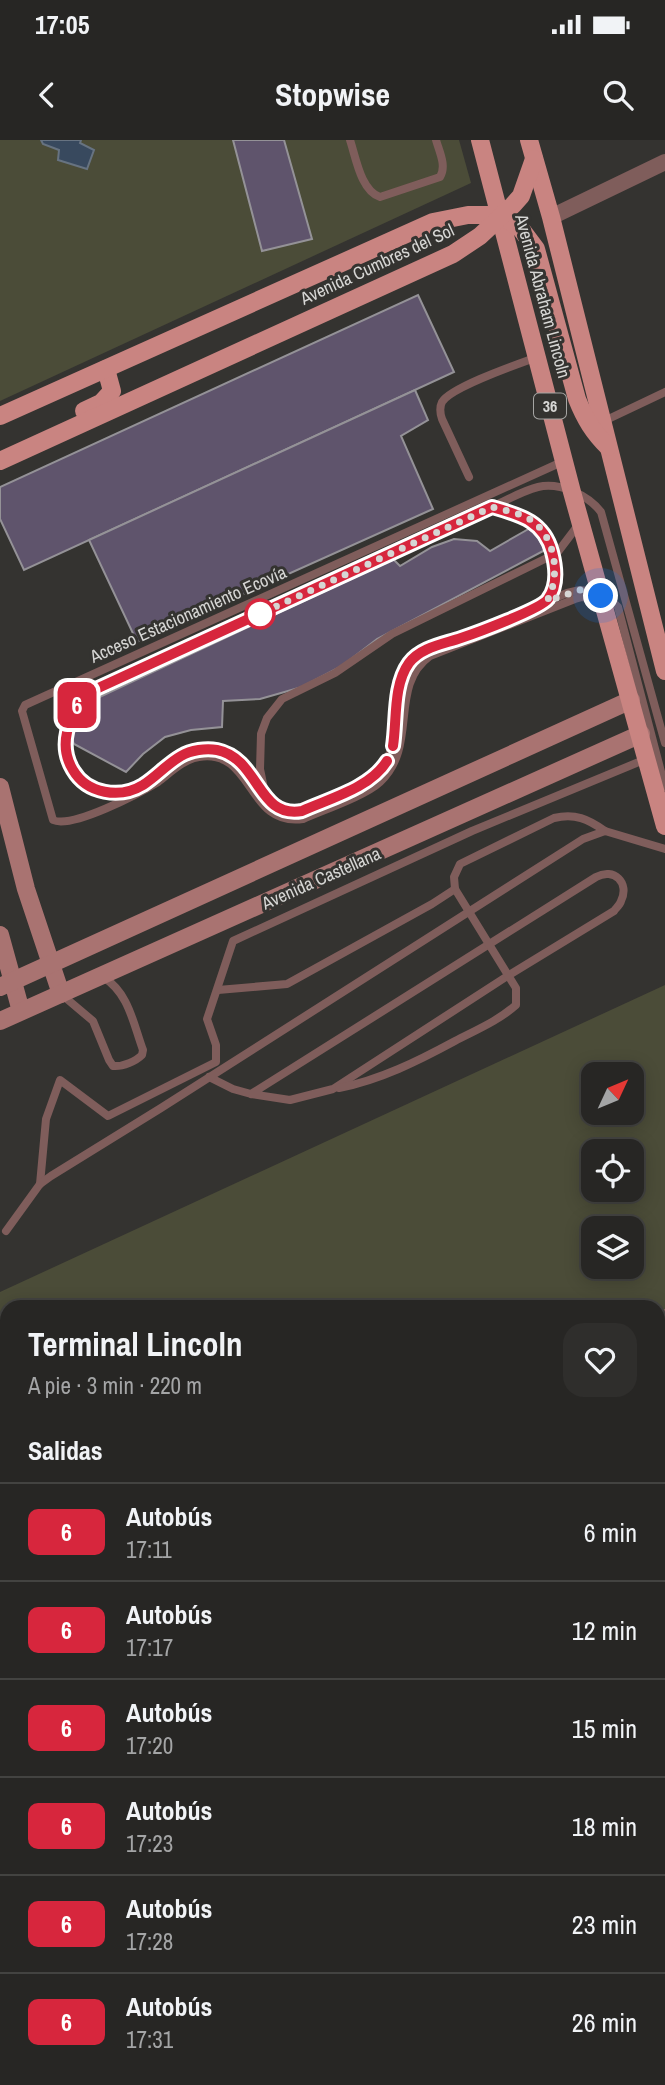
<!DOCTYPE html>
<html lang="es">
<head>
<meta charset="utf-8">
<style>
	:root { --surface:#272624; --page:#2f2e2c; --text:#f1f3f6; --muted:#a4a5a6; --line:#434341 }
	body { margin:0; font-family:"Archivo Narrow",sans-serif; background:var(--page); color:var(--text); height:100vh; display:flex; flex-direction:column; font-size:26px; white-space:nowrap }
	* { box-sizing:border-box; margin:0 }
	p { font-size:23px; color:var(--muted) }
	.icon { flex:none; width:38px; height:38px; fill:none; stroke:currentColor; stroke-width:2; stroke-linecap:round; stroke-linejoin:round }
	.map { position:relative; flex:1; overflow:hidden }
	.side { position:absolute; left:0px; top:1160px; width:665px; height:786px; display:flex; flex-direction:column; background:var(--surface); border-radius:21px 21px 0 0; box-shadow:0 4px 18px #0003,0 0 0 2px var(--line) }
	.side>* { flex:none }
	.badge { padding:0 14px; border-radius:10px; font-size:24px; line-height:46px }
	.needle { width:46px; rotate:46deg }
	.fabs { position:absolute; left:581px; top:922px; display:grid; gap:14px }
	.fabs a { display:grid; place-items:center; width:63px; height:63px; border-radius:14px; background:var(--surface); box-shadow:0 4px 18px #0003,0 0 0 2px var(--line); font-size:35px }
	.you { position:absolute; width:35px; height:35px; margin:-18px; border:5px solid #fff; border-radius:50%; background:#1a73e8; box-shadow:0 0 0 10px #1a73e833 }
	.map>.badge { position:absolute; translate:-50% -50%; box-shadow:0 0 0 4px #fff }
	h2 { padding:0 28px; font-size:26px; line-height:63px }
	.round { display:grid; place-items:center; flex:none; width:74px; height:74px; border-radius:21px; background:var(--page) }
	.summary { display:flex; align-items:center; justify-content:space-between; height:119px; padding:0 28px }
	h1 { font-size:33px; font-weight:700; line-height:52px }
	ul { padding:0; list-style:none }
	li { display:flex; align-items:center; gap:21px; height:98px; padding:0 28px; border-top:2px solid var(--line) }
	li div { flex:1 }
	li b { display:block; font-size:26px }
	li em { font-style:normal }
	li .badge { min-width:77px; font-weight:700; text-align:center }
	.status { display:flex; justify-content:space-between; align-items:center; height:49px; padding:0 35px; background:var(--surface); direction:ltr }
	.status svg { height:19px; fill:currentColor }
	header { display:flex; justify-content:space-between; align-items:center; height:91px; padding:0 28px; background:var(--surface); font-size:32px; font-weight:700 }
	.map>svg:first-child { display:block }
	.green { fill:#4b4c38; fill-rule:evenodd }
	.water { fill:#38495e; stroke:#677381; stroke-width:2 }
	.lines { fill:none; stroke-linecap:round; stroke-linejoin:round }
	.stream { stroke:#677381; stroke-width:4.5 }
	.building { fill:#5f546c; stroke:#949297; stroke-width:2 }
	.lane { stroke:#7f5d5b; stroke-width:8 }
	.street { stroke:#7f5d5b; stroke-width:16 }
	.secondary { stroke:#a97371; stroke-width:18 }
	.primary { stroke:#c98481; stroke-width:18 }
	.line-casing { stroke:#fff; stroke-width:16 }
	.line { stroke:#d7263d; stroke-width:10 }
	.walk { stroke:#d6d6d4; stroke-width:7; stroke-dasharray:0 12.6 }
	.stop-dot { fill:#fff; stroke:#d7263d; stroke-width:3.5 }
	.labels { text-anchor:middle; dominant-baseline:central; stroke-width:6; stroke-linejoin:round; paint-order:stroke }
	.shield { fill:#343330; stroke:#a5a5a3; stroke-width:2 }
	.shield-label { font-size:16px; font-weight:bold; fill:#d6d6d4 }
	.street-label { font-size:18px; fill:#d6d6d4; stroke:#343330 }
</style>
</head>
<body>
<div class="status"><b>17:05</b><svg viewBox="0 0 49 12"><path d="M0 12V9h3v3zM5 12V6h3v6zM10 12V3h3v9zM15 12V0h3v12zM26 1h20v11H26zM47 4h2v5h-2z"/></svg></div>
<header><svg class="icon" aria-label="back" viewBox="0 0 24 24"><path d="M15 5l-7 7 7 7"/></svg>Stopwise<svg class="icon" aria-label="search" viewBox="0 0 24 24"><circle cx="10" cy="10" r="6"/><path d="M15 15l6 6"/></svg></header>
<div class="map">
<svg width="665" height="1945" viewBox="0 0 665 1945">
	<rect width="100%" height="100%" fill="#343330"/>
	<!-- green -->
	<g class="green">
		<polygon points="0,0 459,0 471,43 0,261"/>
		<path d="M665,845V1169L658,1171V1167H7V1430L0,1433V1152ZM593,934H632V973H593ZM593,1012H632V1050H593ZM593,1088H632V1127H593Z"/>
		<polygon points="7,1716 7,1771 0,1778 0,1720"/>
		<polygon points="155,1939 264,1939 265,1945 155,1945"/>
		<rect x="331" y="1939" width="98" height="6"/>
	</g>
	<!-- water -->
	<polygon class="water" points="41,0 81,0 80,3 94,10 87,29 58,20 59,10 43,4"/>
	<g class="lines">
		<!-- stream -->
		<g class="stream">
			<polyline points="658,1693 665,1697"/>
			<polyline points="0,1749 7,1742"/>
		</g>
	</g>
	<!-- building -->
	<g class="building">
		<polygon points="233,0 284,0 312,99 262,111"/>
		<polygon points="418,155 454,232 24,430 0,379 0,347"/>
		<polygon points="415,250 428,280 401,296 433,369 137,502 89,400"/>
		<polygon points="532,387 545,410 377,499 342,526 302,547 260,559 223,561 222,587 191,590 165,597 143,614 126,632 74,604 70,594 76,575 91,561 393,419 400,426 432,407 454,399 477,401 490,411"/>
	</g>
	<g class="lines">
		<!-- lane -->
		<g class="lane">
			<path d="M350,0C356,18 361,51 380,57L440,37C447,26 439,11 436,0"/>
			<polyline points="602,282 665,252"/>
			<path d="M564,321L25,565L22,571L53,680C72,689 140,653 158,642C170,633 184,619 199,617C254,608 246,687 303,679C323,670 365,656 380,642C419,606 388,546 430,516L575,459L582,457L601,462"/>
			<path d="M469,337L442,279C440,273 439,268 442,262C451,247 518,224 537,217"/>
			<path d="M492,367C503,370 514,372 524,376C555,390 562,434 547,461"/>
			<path d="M665,603L601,372C588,355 560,342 538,347C522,351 507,360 492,367L83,555C70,579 57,604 73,630C87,654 120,659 143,645C156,636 167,624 181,616C192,610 206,608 217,610C260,618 256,679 302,671L367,642L382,630L393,606L399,548L409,523L417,516L432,507L460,498L567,453L580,450L593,452L611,460L618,467L665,647"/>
			<polyline points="265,653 260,629 261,594 267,578 282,559 335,533 392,494 557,413 579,384"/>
			<polyline points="218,850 287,844 432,764 455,749"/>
			<path d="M61,854L93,881L109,920L113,926C123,927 136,921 142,915L143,910C133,883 129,853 103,837"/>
			<path d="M209,937L233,949L251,954L290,960L333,949L509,835L614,771C616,768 620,765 621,761C630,743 614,727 596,737L251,954"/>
			<path d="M339,948C380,940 418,921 455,901C476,890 498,881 516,865V848L455,749L454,737L460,724L554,678C575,673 588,679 605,691"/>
			<polyline points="40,1044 46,979 60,940 108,976 216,922 216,905 207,879 233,801 472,691 646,619"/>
			<polyline points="6,1091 40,1044 51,1036 161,968 583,699 605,691 665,709"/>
		</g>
		<!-- street -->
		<g class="street">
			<polyline points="551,77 665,22"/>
			<polyline points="658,1179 665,1177"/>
			<polyline points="658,1230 665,1256"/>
			<polyline points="0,1486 7,1483"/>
			<polyline points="0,1584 7,1592"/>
			<polyline points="658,1612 664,1642 658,1676"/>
			<polyline points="0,1824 4,1834 7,1945"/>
			<polyline points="104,1945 104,1939"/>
			<polyline points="483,1945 483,1939"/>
			<polyline points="576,1945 576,1939"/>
		</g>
		<!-- secondary -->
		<g class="secondary">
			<polyline points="0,647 26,749 61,854"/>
			<polyline points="0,795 21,871"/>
			<polyline points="0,847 631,560"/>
			<polyline points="0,881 641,594"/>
			<polyline points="658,1669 665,1672"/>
			<polyline points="0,1706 7,1701"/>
			<polyline points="658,1721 665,1726"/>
			<polyline points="0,1792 7,1785"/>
			<polyline points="318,1939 318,1945"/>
			<polyline points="276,1945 276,1939"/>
		</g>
		<!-- primary -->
		<g class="primary">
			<polyline points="480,0 572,352 665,686"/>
			<polyline points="529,0 551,77 665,531"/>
			<path d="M500,75L521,89L536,109L577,259C585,279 593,292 608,307"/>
			<polyline points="84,271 101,263 112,251 106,229"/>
			<polyline points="0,276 433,82 468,75 500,75"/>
			<polyline points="0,321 453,114 480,96 513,65 521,56 534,19"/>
		</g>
	</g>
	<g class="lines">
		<!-- line casing -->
		<g class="line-casing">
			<path id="line" d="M387,621C370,648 331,658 302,671C257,679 260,619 217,610C206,608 191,610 181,616C167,624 157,636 143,645C120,659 87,654 73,630C57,604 70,579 83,555L492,367C520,375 544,381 552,412C556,427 558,446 548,459C541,469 476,493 461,498C444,504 421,507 409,523C393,545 397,581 393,606"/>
		</g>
		<!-- line -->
		<use href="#line" class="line"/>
		<!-- walk -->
		<path class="walk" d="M260,474L251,478L492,367C503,370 514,372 524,376C555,390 562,434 547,461L580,450L601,456"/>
	</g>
	<!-- markers -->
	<circle class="stop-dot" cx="260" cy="474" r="14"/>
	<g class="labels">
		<!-- shield labels -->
		<rect class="shield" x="534" y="253.5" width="32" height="25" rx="5"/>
		<g class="shield-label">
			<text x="550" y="266">36</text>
		</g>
		<!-- street labels -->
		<g class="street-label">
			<text transform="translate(377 124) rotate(-25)">Avenida Cumbres del Sol</text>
			<text transform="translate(543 156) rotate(75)">Avenida Abraham Lincoln</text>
			<text transform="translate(188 474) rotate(-24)">Acceso Estacionamiento Ecovía</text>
			<text transform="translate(321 738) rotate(-24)">Avenida Castellana</text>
		</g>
	</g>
</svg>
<div class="fabs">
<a><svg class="needle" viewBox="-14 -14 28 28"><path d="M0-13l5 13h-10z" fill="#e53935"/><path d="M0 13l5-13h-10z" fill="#a4a5a6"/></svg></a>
<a><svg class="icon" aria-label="locate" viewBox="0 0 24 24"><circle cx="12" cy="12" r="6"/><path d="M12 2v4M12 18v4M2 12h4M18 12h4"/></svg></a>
<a><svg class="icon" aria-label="layers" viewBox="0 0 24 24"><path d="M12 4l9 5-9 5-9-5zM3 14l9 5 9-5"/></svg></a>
</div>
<div class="you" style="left:601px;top:456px"></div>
<b class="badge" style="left:77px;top:565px;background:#d7263d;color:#fff">6</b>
<section class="side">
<div class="summary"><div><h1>Terminal Lincoln</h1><p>A pie · 3 min · 220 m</p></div><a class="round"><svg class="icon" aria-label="heart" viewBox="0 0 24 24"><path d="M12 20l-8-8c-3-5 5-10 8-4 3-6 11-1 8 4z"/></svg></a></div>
<h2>Salidas</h2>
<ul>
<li><span class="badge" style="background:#d7263d;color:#fff">6</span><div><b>Autobús</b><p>17:11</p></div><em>6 min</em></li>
<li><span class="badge" style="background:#d7263d;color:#fff">6</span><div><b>Autobús</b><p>17:17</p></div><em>12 min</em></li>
<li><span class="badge" style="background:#d7263d;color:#fff">6</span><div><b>Autobús</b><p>17:20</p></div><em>15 min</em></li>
<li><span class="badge" style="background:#d7263d;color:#fff">6</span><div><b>Autobús</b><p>17:23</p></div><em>18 min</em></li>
<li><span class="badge" style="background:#d7263d;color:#fff">6</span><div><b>Autobús</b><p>17:28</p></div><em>23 min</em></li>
<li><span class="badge" style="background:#d7263d;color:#fff">6</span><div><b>Autobús</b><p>17:31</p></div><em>26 min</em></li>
</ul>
</section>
</div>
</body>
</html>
